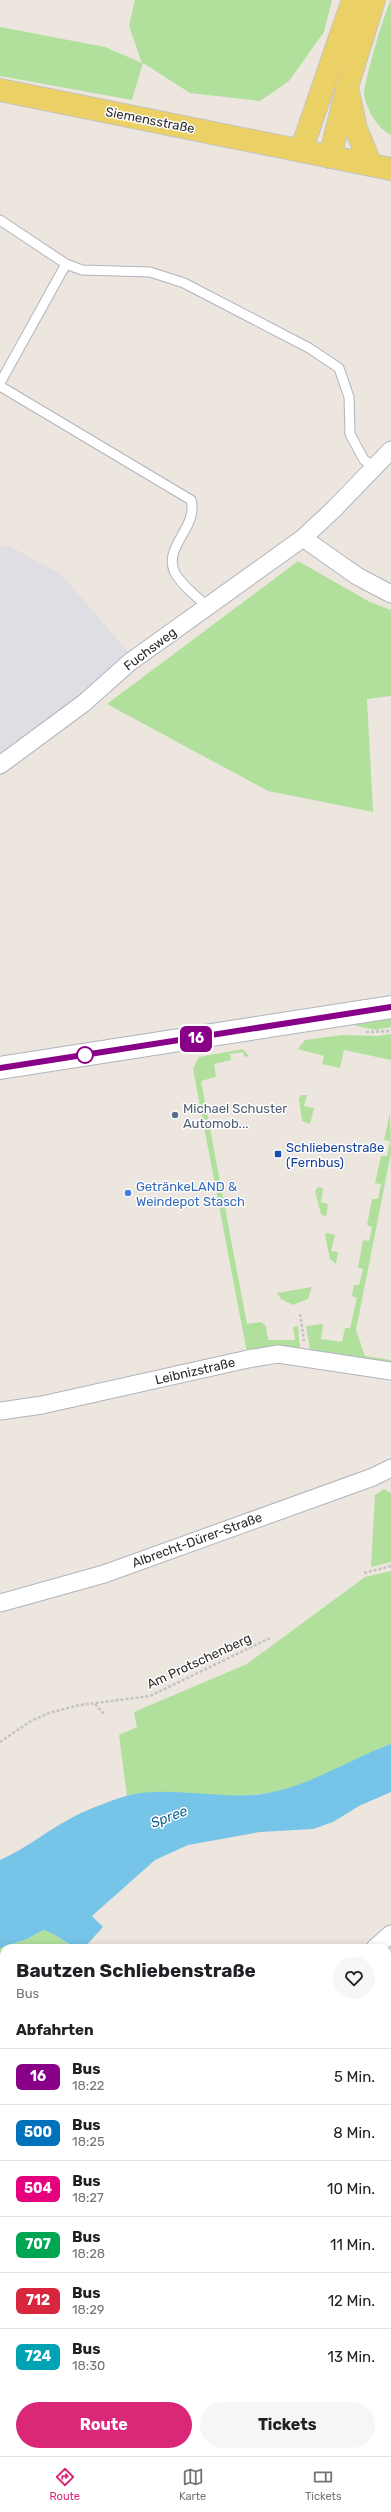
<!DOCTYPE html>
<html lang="de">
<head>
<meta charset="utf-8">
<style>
	:root { --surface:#fff; --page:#f6f6f6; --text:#202124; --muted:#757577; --line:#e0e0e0; --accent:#db2777 }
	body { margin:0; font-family:Rubik,sans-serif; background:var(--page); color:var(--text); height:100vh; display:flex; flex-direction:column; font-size:15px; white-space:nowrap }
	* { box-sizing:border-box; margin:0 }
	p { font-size:13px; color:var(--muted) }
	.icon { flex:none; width:22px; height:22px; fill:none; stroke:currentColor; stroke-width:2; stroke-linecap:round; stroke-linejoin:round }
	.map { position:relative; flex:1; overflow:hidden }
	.sheet { position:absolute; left:0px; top:1944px; width:391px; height:512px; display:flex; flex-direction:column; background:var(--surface); border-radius:12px 12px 0 0; box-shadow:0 2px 10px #0003 }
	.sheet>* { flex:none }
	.badge { padding:0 8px; border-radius:6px; font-size:14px; line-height:26px }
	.map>.badge { position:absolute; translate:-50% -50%; box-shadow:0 0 0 2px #fff }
	h2 { padding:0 16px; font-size:15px; line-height:36px }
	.round { display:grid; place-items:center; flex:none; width:42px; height:42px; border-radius:21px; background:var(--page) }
	.overview { display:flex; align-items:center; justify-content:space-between; height:68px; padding:0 16px }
	h1 { font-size:19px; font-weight:700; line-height:30px }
	.action { display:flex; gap:8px; margin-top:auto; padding:8px 16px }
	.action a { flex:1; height:46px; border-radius:24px; background:var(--accent); color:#fff; font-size:16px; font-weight:700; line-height:46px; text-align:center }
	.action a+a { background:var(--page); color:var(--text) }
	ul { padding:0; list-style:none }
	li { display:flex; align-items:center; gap:12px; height:56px; padding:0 16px; border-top:1px solid var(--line) }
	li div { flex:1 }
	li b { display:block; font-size:15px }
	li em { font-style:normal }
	li .badge { min-width:44px; font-weight:700; text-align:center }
	.dock { display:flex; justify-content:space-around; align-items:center; height:56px; border-top:1px solid var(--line); background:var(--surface); font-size:11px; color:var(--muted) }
	.dock a { display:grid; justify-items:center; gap:2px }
	.dock .active { color:var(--accent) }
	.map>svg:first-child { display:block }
	.industrial { fill:#e0dee5 }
	.green { fill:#b1e09d }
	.water { fill:#76c5e9 }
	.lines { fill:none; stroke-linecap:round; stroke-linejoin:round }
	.service-casing { stroke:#b1b3be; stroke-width:11 }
	.minor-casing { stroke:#b1b3be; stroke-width:19 }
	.secondary-casing { stroke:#b1b3be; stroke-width:24 }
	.primary-casing { stroke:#c4c4c4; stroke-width:24 }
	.path { stroke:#c4c4c4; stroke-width:2.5; stroke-dasharray:3 2; stroke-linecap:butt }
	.service { stroke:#fff; stroke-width:9 }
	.minor { stroke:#fff; stroke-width:17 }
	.secondary { stroke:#fff; stroke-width:22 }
	.primary { stroke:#ead065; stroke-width:22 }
	.line-casing { stroke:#fff; stroke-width:9 }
	.line { stroke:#808; stroke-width:6 }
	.stop-dot { fill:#fff; stroke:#808; stroke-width:2 }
	.service-dot { fill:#5c6f8a; stroke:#fff; stroke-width:1.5 }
	.transit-dot { fill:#1a4fb4; stroke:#fff; stroke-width:1.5 }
	.shop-dot { fill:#3f7fe0; stroke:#fff; stroke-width:1.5 }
	.labels { text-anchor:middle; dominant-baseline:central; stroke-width:3; stroke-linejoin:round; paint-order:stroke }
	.street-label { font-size:13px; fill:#2b2b2b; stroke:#fff }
	.service-label { font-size:13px; fill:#4e5e75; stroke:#fff; text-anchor:start }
	.transit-label { font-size:13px; fill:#164399; stroke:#fff; text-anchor:start }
	.shop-label { font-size:13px; fill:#366cbe; stroke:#fff; text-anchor:start }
	.water-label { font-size:14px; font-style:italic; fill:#146495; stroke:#fff }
</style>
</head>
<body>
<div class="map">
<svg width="391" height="2456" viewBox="0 0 391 2456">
	<rect width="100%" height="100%" fill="#ece6de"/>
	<!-- industrial -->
	<polygon class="industrial" points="0,545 11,547 62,575 129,653 47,723 0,758"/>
	<!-- green -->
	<g class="green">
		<polygon points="135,0 332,0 324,32 289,81 260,101 190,93 143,63 132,100 0,76 0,27 105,47 142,63 129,26"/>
		<path d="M391,0V135C377,128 367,110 364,95C363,84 385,10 391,0Z"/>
		<polygon points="298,561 370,602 391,610 391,696 367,699 373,812 268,791 107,704"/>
		<polygon points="391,1018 391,1027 376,1030 353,1025"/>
		<polygon points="391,1034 391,1060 344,1050 340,1068 322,1064 324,1056 298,1049 305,1040 343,1035 377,1036"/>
		<polygon points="243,1049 249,1056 244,1057 243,1052 230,1054 231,1060 214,1064 216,1077 201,1081 247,1324 261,1322 266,1326 268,1340 295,1340 293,1327 298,1326 300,1349 247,1353 193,1069 199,1057"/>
		<polygon points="301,1095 307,1095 304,1106 314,1108 310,1124 302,1121 299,1099"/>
		<polygon points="390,1113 391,1153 356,1330 365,1356 391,1360 391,1365 310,1350 306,1326 323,1324 321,1339 342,1342 345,1328 350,1328 357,1298 352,1296 354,1285 359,1285 363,1269 358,1268 363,1240 369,1241 372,1227 367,1225 372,1199 378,1199 381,1184 375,1183 381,1156 387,1156 390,1141 384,1140"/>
		<polygon points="318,1187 323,1188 321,1202 328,1204 326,1217 321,1214 315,1191"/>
		<polygon points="327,1233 335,1235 331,1251 338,1252 336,1264 330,1259 325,1235"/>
		<polygon points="312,1287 308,1299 293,1305 281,1299 277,1293"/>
		<polygon points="384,1489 391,1493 391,1562 371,1567 375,1495"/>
		<path d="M391,1571V1744C347,1760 308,1789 261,1794C216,1799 172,1791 127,1796L119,1735L137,1727L134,1712L247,1664L365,1577Z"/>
		<polygon points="43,1930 52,1932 73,1948 4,1948 4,1978 0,1979 0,1948 27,1939"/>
		<polygon points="391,2002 391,2108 387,2107 387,2005"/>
		<polygon points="4,2036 4,2074 0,2075 0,2037"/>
		<polygon points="4,2107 4,2188 0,2183 0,2108"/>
	</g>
	<!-- water -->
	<path class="water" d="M391,1744V1792L359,1806L333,1822L313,1829L260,1832L188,1845L155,1860L92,1916L103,1927L84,1948C67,1948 60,1934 43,1930L27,1939L0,1948V1860C27,1848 49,1829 75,1816C91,1808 110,1801 126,1796C164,1785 220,1800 262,1794C309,1787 347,1760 391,1744Z"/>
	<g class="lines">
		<!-- service casing -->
		<g class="service-casing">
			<g id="service">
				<polyline points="0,220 66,264 82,270 150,272 184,283 309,348 339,368 349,397 350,434 364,460 376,467"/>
				<polyline points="0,383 66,264"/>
				<path d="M0,386L191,500C199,527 162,547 175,573C182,586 197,596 207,607"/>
				<polyline points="387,2314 391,2316"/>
			</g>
		</g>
		<!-- minor casing -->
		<g class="minor-casing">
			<g id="minor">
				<polyline points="303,538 357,576 391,594"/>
				<polyline points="0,765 84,703 130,662 303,538 334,509 391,450"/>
				<polyline points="0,1411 42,1405 248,1359 278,1354 391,1371"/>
				<polyline points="0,1603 104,1574 373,1477 391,1468"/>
				<polyline points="375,1948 391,1934"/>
				<polyline points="0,2029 4,2028"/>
				<polyline points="387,2179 391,2175"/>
				<polyline points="387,2252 391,2253"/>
				<polyline points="0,2295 4,2293"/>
				<polyline points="360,2452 370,2456"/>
				<polyline points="209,2456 210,2452"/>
			</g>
		</g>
		<!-- secondary casing -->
		<g class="secondary-casing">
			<polyline id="secondary" points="0,1068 391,1007"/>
		</g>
		<!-- primary casing -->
		<g class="primary-casing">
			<g id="primary">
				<polyline points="0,90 391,169"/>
				<polyline points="301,151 353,0"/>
				<polyline points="330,157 346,92"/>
				<polyline points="371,165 356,129 347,87 374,0"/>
			</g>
		</g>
		<!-- path -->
		<g class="path">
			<polyline points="366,1032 391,1031"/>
			<polyline points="300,1314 304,1341"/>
			<polyline points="364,1573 391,1566"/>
			<polyline points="95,1704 104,1714"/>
			<polyline points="0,1742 31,1721 49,1713 80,1705 150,1696 270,1638"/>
			<polyline points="0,1982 4,1981"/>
			<polyline points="0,2081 4,2080"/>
			<polyline points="387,2090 391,2090"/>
			<polyline points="0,2102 4,2102"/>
			<polyline points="387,2373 391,2359"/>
			<polyline points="59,2456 59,2452"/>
			<polyline points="317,2456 319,2452"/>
		</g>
		<!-- service -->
		<use href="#service" class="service"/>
		<!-- minor -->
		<use href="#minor" class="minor"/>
		<!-- secondary -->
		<use href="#secondary" class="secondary"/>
		<!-- primary -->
		<use href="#primary" class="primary"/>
	</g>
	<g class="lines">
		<!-- line casing -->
		<g class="line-casing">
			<polyline id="line" points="0,1068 391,1007"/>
		</g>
		<!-- line -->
		<use href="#line" class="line"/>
	</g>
	<!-- markers -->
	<circle class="stop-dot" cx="85" cy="1055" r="8"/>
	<circle class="service-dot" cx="175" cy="1115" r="4"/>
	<rect class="transit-dot" x="274" y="1150" width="8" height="8" rx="2"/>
	<circle class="shop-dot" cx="128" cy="1193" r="4"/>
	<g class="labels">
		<!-- street labels -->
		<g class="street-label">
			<text transform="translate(150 120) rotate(11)">Siemensstraße</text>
			<text transform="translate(150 649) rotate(-37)">Fuchsweg</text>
			<text transform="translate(195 1371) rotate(-13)">Leibnizstraße</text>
			<text transform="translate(197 1540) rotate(-20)">Albrecht-Dürer-Straße</text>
			<text transform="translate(199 1661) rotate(-25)">Am Protschenberg</text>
		</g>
		<!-- service labels -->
		<g class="service-label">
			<text x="183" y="1108">Michael Schuster<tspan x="183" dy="15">Automob...</tspan></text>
		</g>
		<!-- transit labels -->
		<g class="transit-label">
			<text x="286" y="1147">Schliebenstraße<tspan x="286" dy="15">(Fernbus)</tspan></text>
		</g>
		<!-- shop labels -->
		<g class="shop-label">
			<text x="136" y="1186">GetränkeLAND &amp;<tspan x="136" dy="15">Weindepot Stasch</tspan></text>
		</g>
		<!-- water labels -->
		<g class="water-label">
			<text transform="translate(169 1817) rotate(-21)">Spree</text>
		</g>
	</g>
</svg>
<b class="badge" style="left:196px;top:1039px;background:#808;color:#fff">16</b>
<section class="sheet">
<div class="overview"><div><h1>Bautzen Schliebenstraße</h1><p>Bus</p></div><a class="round"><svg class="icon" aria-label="heart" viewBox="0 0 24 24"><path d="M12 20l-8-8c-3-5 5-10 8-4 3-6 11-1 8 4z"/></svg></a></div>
<h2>Abfahrten</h2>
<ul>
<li><span class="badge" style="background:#808;color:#fff">16</span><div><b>Bus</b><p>18:22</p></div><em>5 Min.</em></li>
<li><span class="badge" style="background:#0072bc;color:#fff">500</span><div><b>Bus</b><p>18:25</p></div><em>8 Min.</em></li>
<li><span class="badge" style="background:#e6007e;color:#fff">504</span><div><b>Bus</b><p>18:27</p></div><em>10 Min.</em></li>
<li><span class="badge" style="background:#00a651;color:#fff">707</span><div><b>Bus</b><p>18:28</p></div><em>11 Min.</em></li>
<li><span class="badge" style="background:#d7263d;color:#fff">712</span><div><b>Bus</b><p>18:29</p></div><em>12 Min.</em></li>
<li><span class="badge" style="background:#00a3b4;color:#fff">724</span><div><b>Bus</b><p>18:30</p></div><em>13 Min.</em></li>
</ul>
<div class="action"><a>Route</a><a>Tickets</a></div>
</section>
</div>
<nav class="dock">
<a class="active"><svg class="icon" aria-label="directions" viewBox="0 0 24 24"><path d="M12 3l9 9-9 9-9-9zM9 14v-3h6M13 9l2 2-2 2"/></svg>Route</a>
<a><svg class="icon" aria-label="map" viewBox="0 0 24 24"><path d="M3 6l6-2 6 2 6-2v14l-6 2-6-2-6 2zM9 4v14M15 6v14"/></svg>Karte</a>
<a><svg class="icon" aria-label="tickets" viewBox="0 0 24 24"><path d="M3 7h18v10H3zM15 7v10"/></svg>Tickets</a>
</nav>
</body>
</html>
